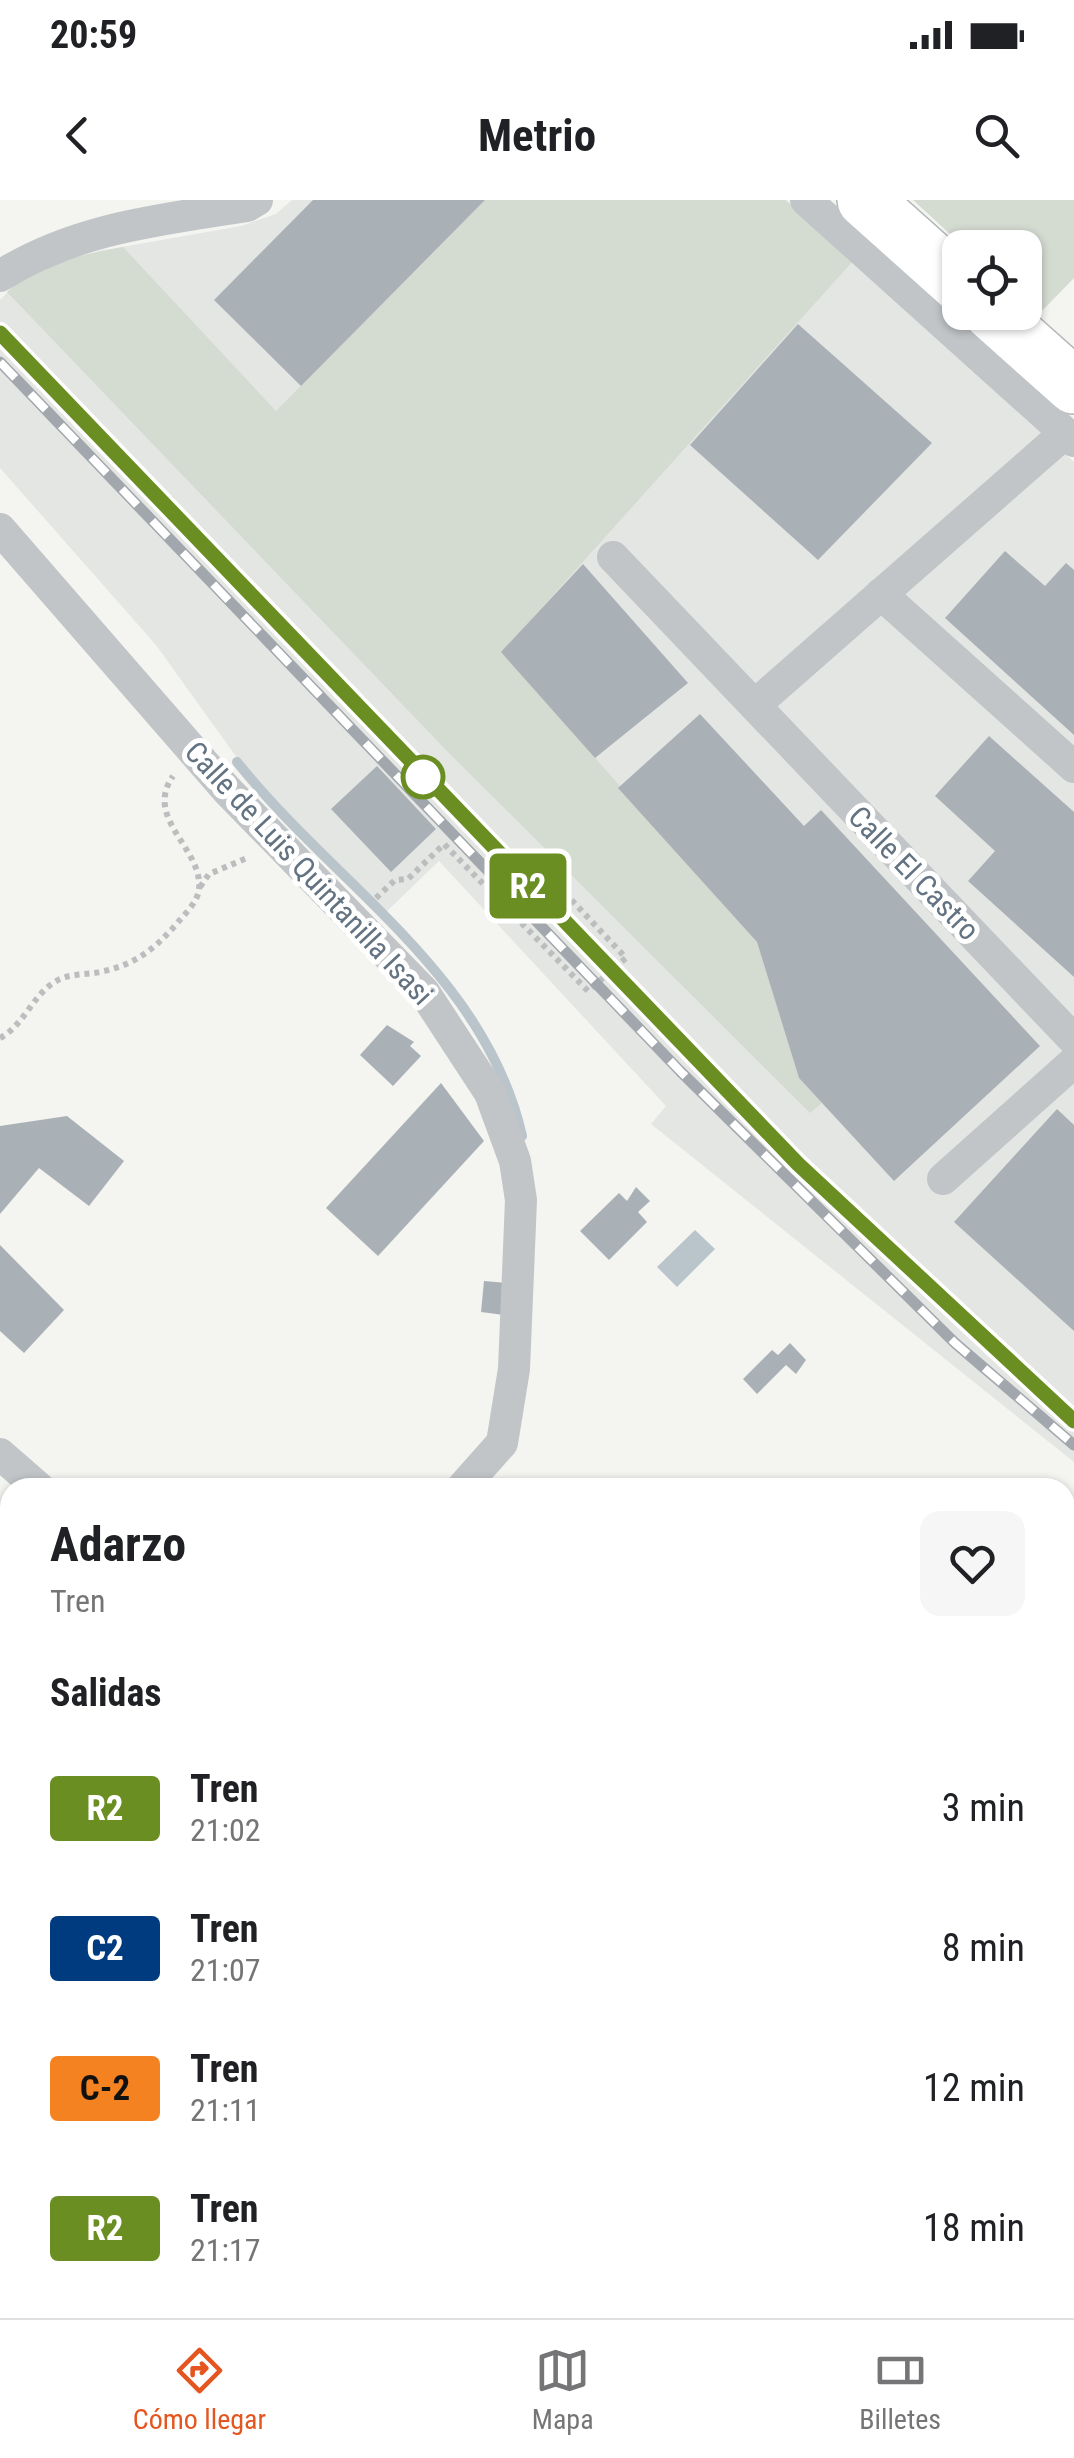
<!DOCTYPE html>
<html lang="es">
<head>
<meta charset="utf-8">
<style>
	:root { --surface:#fff; --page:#f6f6f6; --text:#202124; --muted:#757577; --line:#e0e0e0; --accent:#e5551f }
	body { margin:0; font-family:"Roboto Condensed",sans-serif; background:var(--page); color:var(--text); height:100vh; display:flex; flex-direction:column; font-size:38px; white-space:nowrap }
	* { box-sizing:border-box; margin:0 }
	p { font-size:32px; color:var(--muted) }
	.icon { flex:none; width:55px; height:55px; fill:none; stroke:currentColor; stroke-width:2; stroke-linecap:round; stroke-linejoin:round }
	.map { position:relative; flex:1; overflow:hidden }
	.panel { position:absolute; left:0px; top:1278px; width:1075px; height:842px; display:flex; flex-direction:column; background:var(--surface); border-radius:30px 30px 0 0; box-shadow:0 2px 8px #0004 }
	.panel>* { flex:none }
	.badge { padding:0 20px; border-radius:8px; font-size:35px; line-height:65px }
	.fabs { position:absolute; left:942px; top:30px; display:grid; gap:20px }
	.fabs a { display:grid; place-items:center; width:100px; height:100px; border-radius:20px; background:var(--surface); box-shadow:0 2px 8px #0004; font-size:50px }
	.map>.badge { position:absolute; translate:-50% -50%; box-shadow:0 0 0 5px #fff }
	h2 { padding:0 50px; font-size:38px; line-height:90px }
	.round { display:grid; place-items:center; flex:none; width:105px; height:105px; border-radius:20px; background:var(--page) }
	.summary { display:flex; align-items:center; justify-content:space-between; height:170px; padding:0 50px }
	h1 { font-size:48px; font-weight:700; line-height:75px }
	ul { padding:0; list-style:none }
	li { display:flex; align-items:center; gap:30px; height:140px; padding:0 50px }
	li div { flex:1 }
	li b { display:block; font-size:38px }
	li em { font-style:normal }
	li .badge { min-width:110px; font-weight:700; text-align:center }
	.status { display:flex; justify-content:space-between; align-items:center; height:70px; padding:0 50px; background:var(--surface); direction:ltr }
	.status svg { height:28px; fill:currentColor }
	header { display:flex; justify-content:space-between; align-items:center; height:130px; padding:0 50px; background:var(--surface); font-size:45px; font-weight:700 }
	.dock { display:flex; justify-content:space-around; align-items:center; height:140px; border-top:2px solid var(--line); background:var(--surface); font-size:28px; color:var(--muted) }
	.dock a { display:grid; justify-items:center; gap:5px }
	.dock .active { color:var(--accent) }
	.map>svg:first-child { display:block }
	.built { fill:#e4e6e3 }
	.green { fill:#d4dbd1 }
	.water { fill:#bac5cb }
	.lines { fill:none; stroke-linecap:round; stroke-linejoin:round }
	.stream { stroke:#bac5cb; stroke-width:10 }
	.building { fill:#aab1b6 }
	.highway-casing { stroke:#b4b7ba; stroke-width:58 }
	.path { stroke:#bbbdbf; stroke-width:6; stroke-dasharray:5 5; stroke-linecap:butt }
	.street { stroke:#c1c5c8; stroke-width:32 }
	.highway { stroke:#fff; stroke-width:55 }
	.rail-casing { stroke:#a2a7ad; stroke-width:11 }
	.rail { stroke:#fff; stroke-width:8; stroke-dasharray:22; stroke-linecap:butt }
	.line-casing { stroke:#fff; stroke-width:22 }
	.line { stroke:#6b8e23; stroke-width:15 }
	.stop-dot { fill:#fff; stroke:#6b8e23; stroke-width:5 }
	.labels { text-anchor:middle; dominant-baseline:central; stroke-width:10; stroke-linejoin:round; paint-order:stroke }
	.street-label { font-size:30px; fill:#637381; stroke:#fff }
</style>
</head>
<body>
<div class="status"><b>20:59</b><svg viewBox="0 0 49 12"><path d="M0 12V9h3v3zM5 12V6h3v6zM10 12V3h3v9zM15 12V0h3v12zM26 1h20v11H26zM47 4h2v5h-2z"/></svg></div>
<header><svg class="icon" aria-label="back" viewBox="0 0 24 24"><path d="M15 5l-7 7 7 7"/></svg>Metrio<svg class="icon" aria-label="search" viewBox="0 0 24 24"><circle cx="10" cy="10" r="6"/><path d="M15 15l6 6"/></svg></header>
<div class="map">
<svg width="1074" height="2118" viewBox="0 0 1074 2118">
	<rect width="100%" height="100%" fill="#f4f4f0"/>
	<!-- built -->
	<polygon class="built" points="292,0 787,0 1074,262 1074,1262 651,924 666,906 439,661 385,713 245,569 156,445 0,268 0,100 19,81 99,51 241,26 276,14"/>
	<!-- green -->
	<g class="green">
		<path d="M485,0H785L853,61L502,452L757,742L799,878L822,903L810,913L446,550L7,92C37,64 84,54 123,47L276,211Z"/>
		<polygon points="913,0 1074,0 1074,78 1038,115 1025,104 1025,48 964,47"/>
	</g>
	<!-- water -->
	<polygon class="water" points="695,1030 715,1049 677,1087 657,1067"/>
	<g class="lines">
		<!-- stream -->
		<path class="stream" d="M237,562C335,685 485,773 522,936"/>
	</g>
	<!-- building -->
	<g class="building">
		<polygon points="313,0 485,0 301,186 214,100"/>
		<polygon points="798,124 932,243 818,360 690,245"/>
		<polygon points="1005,351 1045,386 1066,363 1074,370 1074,535 945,418"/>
		<polygon points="583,364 688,483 595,558 501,452"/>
		<polygon points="700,514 804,626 821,610 1040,846 894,981 799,878 757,742 618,588"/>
		<polygon points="989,536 1074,612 1074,777 968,681 995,651 935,596"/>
		<polygon points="377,566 436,629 391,672 331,609"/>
		<polygon points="387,825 414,842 410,846 421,856 393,886 360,855"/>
		<polygon points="441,883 484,941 378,1056 326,1008"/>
		<polygon points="1057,909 1074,925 1074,1131 954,1022"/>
		<polygon points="67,916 124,961 89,1006 39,968 0,1014 0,926"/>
		<polygon points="636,987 650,1001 638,1012 647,1022 609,1060 580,1031 619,993 627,1001"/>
		<polygon points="0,1045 64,1110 24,1153 0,1131"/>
		<polygon points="484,1081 507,1083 504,1115 481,1112"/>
		<polygon points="790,1143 806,1160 796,1174 786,1165 757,1194 743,1179 772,1150 778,1155"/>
		<polygon points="0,1389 10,1401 10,1466 0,1474"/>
		<polygon points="10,1547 10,1611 0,1618 0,1553"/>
	</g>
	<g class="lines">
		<!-- highway casing -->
		<g class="highway-casing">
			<g id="highway">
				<polyline points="865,0 960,85"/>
				<polyline points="991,112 1074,186"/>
			</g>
		</g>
		<!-- path -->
		<g class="path">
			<polyline points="200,687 209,674 247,658"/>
			<polyline points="376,698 395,680 408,679 444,644 588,791 626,758 549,676"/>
			<path d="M0,838C23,826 32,797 53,783C69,772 86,776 104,771C137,764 158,746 179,721C186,713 198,701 199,689C203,648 143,619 173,576"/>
			<polyline points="0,1540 10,1533"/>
		</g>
		<!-- street -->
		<g class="street">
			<polyline points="806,0 1074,241"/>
			<path d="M0,76C76,28 160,20 247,6L257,0"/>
			<polyline points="0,329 227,590 424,792 490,893 515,961 521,1000 514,1169 502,1243 462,1288"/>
			<polyline points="613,357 1074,840"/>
			<polyline points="881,394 1074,567"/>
			<polyline points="755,505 1065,233"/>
			<polyline points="943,979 1074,862"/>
			<polyline points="0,1254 39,1288"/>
			<polyline points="1065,1452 1074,1464"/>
			<polyline points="1065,2017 1074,2023"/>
			<polyline points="0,2095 10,2089"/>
			<polyline points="739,2110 743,2118"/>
		</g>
		<!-- highway -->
		<use href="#highway" class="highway"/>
		<!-- rail casing -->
		<g class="rail-casing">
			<g id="rail">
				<polyline points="0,133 797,964 1074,1222"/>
				<polyline points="0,162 680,871 955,1143 1074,1245"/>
			</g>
		</g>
		<!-- rail -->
		<use href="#rail" class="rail"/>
	</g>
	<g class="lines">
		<!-- line casing -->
		<g class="line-casing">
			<polyline id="line" points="0,133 798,964 1074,1221"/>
		</g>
		<!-- line -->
		<use href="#line" class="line"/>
	</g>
	<!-- markers -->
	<circle class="stop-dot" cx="423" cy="577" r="20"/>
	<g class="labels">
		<!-- street labels -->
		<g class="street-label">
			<text transform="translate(309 673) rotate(47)">Calle de Luis Quintanilla Isasi</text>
			<text transform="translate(914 673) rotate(46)">Calle El Castro</text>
		</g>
	</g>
</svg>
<div class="fabs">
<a><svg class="icon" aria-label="locate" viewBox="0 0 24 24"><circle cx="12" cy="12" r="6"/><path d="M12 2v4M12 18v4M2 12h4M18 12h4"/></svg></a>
</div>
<b class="badge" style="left:528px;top:686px;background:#6b8e23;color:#fff">R2</b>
<section class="panel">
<div class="summary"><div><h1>Adarzo</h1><p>Tren</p></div><a class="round"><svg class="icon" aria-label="heart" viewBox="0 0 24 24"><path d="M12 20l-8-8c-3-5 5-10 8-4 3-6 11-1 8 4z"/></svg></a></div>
<h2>Salidas</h2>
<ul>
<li><span class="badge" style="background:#6b8e23;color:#fff">R2</span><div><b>Tren</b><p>21:02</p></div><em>3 min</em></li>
<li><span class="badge" style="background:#003b80;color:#fff">C2</span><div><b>Tren</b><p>21:07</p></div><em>8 min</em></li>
<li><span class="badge" style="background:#f58220;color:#111">C-2</span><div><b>Tren</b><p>21:11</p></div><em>12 min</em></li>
<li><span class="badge" style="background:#6b8e23;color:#fff">R2</span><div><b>Tren</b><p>21:17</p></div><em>18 min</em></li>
</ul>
</section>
</div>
<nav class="dock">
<a class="active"><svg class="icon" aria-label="directions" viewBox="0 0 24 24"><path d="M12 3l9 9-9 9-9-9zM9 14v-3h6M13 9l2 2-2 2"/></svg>Cómo llegar</a>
<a><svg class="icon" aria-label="map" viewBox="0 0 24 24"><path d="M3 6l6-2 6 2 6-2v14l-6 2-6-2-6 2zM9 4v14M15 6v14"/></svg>Mapa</a>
<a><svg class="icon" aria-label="tickets" viewBox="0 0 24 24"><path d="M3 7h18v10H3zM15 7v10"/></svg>Billetes</a>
</nav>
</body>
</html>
